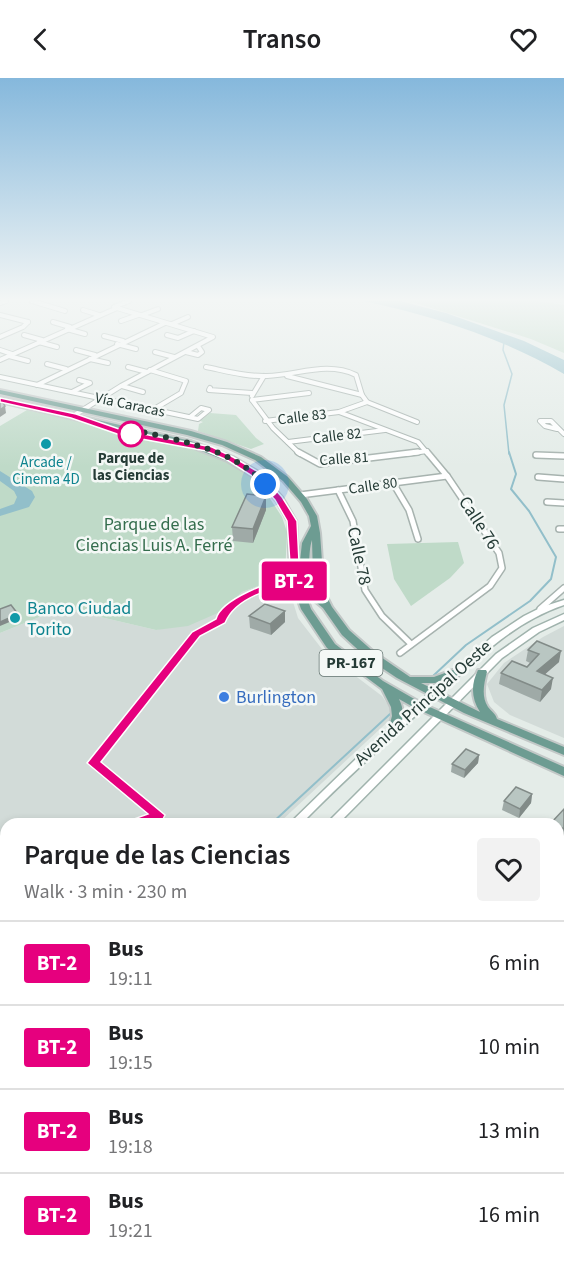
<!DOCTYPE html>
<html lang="en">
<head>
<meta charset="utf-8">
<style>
	:root { --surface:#fff; --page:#f2f2f2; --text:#202124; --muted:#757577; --line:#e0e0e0 }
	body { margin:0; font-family:"Source Sans 3",sans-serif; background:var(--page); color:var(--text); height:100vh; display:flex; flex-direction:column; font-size:22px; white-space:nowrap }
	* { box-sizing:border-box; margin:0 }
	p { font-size:20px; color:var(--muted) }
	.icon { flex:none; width:33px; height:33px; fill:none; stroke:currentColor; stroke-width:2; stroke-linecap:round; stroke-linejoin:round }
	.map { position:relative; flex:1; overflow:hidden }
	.side { position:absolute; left:0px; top:740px; width:564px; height:452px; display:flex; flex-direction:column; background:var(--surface); border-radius:18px 18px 0 0; box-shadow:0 3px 9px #0003 }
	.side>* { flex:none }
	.badge { padding:0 12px; border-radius:4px; font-size:21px; line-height:39px }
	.you { position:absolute; width:30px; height:30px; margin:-15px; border:4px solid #fff; border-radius:50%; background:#1a73e8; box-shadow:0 0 0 9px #1a73e833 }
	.map>.badge { position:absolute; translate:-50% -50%; box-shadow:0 0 0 3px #fff }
	.round { display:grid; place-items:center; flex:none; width:63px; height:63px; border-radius:6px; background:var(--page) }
	.overview { display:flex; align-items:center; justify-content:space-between; height:102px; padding:0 24px }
	h1 { font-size:28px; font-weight:600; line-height:45px }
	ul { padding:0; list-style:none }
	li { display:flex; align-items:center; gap:18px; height:84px; padding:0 24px; border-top:2px solid var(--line) }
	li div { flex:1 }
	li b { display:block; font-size:22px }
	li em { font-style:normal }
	li .badge { min-width:66px; font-weight:700; text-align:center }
	header { display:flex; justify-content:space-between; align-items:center; height:78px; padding:0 24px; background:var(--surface); font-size:27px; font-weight:600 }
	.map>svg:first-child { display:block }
	.built { fill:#d2dbd8 }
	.green { fill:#bfdac8 }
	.water { fill:#92bfca }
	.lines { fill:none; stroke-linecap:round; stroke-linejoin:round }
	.stream-far1 { stroke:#92bfca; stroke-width:1.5 }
	.stream { stroke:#92bfca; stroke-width:2 }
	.minor-far3-casing { stroke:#a7b3af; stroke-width:6 }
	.minor-far2-casing { stroke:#a7b3af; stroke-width:8 }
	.minor-far1-casing { stroke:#a7b3af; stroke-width:10 }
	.minor-casing { stroke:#a7b3af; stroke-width:12 }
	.secondary-casing { stroke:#a0b3ad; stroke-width:3 }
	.primary-casing { stroke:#c2c8c7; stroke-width:4 }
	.minor-far3 { stroke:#fff; stroke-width:4 }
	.minor-far2 { stroke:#fff; stroke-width:5 }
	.minor-far1 { stroke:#fff; stroke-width:7 }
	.minor { stroke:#fff; stroke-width:9 }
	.secondary { fill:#fff; fill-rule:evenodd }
	.primary { fill:#6d9c92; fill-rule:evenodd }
	.wall { fill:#9faaa7 }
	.shaded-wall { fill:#828b88 }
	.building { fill:#b9c6c2; stroke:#828b88; stroke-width:1.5 }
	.line { fill:#e6007e; stroke:#fff; stroke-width:1.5 }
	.walk { stroke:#253b36; stroke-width:6; stroke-dasharray:0 10.8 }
	.stop-dot { fill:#fff; stroke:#e6007e; stroke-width:3 }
	.culture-dot { fill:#0f9aa8; stroke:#f4f8f6; stroke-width:2 }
	.shop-dot { fill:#3f7fe0; stroke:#f4f8f6; stroke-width:2 }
	.labels { text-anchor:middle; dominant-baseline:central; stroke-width:5; stroke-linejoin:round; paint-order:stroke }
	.far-street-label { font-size:15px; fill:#253b36; stroke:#f4f8f6 }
	.far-stop-label { font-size:15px; font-weight:bold; fill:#253b36; stroke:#f4f8f6 }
	.far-culture-label { font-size:15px; fill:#0d838f; stroke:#f4f8f6 }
	.shield { fill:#f4f8f6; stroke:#637470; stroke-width:1.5 }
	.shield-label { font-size:16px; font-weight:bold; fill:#253b36 }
	.street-label { font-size:18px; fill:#253b36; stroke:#f4f8f6 }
	.park-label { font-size:18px; fill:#346d4d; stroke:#f4f8f6 }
	.culture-label { font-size:18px; fill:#0d838f; stroke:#f4f8f6; text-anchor:start }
	.shop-label { font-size:18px; fill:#366cbe; stroke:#f4f8f6; text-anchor:start }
</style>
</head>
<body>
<header><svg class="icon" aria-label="back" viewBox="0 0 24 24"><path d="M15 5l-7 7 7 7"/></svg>Transo<svg class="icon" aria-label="heart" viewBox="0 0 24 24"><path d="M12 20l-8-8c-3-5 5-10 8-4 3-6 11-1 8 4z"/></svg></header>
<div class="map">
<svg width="564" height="1190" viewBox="0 0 564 1190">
	<rect width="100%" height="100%" fill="#e4ece8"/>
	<!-- built -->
	<g class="built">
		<polygon points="285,498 298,540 325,575 382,618 395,637 279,745 6,746 6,952 0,955 0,555 62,530 156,552 220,534 242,514"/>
		<polygon points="564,548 564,660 510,637 494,624 487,606 504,585 543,559"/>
	</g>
	<!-- green -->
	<g class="green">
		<polygon points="409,223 536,223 564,227 564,275 531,261"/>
		<polygon points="27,332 191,369 226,383 247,395 263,410 282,439 287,454 285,498 242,514 220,534 188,548 156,552 62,530 0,555 0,348"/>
		<polygon points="210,335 236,337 256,360 264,366 251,371 198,353 199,346 203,344 200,343"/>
		<polygon points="458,464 464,485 450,500 411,528 394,501 387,466"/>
	</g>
	<!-- water -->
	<g class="water">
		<path d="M364,223H400L446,235L524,263L564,282V296C503,260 433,238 364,223Z"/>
		<polygon points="0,393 32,413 35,419 29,429 0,438 0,431 14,426 17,419 14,413 0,403"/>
	</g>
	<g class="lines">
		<!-- stream-far1 -->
		<polyline class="stream-far1" points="504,264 503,272 512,296 504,327 509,376"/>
		<!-- stream -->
		<g class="stream">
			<polyline points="433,598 466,567 530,523 551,501 556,479 529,433 511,411 516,396 509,374"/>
			<polyline points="271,746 390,636"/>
		</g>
		<!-- minor-far3 casing -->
		<g class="minor-far3-casing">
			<g id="minor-far3">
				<polyline points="32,223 65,233"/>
				<polyline points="0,225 6,223"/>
				<polyline points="114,229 129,223"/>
				<polyline points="83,232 99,237"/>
				<polyline points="0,237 28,244"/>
				<polyline points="142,237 158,231"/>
				<polyline points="121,243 138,237"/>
				<polyline points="53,244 70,249"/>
				<polyline points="172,246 188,239"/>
				<polyline points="67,251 85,256"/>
				<polyline points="24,257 42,262"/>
				<polyline points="167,257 178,260 194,253"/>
				<polyline points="104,258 123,263"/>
				<polyline points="0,259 23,249 28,244"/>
				<polyline points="39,264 57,269"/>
				<polyline points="117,266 136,271"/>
				<polyline points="0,272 12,276"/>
				<polyline points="76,272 95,277"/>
				<polyline points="155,274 174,279"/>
				<polyline points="186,274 198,277 202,274 198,268"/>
				<polyline points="9,278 28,283"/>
				<polyline points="90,281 108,285"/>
				<polyline points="0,282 117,230"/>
				<polyline points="47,286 66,291"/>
				<polyline points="128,289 147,294"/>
				<path d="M206,289C226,293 247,299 267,298C298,297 327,283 356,297L362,317L367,324L417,344"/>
				<polyline points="150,292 186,303 181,315 154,331"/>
				<polyline points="287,298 362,317"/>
				<polyline points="0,299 198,341 209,332 201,330 190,339"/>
				<polyline points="37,307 165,245"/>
				<polyline points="122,308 143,314"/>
				<polyline points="210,310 209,312 252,315"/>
				<polyline points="72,314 90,305 79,302"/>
				<polyline points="252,318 264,298"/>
				<polyline points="252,322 273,350 300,376"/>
				<polyline points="252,322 309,315"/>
				<polyline points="339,334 418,364 428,376"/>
				<polyline points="73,338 121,308 213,259 117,230"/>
				<polyline points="265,343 339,334 367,324"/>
				<polyline points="557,351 545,348 540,343 551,343 564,356"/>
				<polyline points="288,364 385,352"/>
				<polyline points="406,376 427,373"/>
			</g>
		</g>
		<!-- minor-far2 casing -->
		<g class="minor-far2-casing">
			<g id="minor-far2">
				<polyline points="298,374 320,386 418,374"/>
				<polyline points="536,377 564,378"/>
				<polyline points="538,399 564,401"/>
				<polyline points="393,405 409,432 418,461"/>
				<polyline points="338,412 353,443 365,512 382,538 411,566"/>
				<polyline points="300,417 447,398"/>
				<polyline points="547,424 564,425"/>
				<polyline points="559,451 564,451"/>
				<polyline points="540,531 564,510"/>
				<polyline points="400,575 490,508 502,490 499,475 447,398 427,374"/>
			</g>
		</g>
		<!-- minor-far1 casing -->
		<g class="minor-far1-casing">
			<polyline id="minor-far1" points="558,818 564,804"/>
		</g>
		<!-- minor casing -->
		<g class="minor-casing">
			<g id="minor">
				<polyline points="558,916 564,917"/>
				<polyline points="0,1104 6,1096"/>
				<polyline points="516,1185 516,1190"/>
				<polyline points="136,1190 139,1185"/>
			</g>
		</g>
		<!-- secondary casing -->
		<g class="secondary-casing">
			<g id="secondary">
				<path d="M564,522V527C512,545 478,580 438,617C392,659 345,701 301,746H289L360,677L492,559L524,538L542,529Z"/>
				<polygon points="564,536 564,542 539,554 502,580 338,746 326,746 496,576 533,550"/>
				<polygon points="6,959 6,972 0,975 0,962"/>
				<polygon points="6,989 6,1002 0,1004 0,991"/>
			</g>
		</g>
		<!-- primary casing -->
		<g class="primary-casing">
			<path id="primary" d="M0,312L191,353L227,364L261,379L288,399L307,421L317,438L320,455L323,498L327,519L332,529L349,552L375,575L410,599H434L453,592H461L462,594L461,596L435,605H421L480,634C471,620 471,606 478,592H486L487,594C484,605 481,619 488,629C492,634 495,635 497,641L564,669V677L464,635L397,600L367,580L342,557L323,530L305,515L311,531L335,566L383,603L423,626L564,689V698L415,630L399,621C404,631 404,641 399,652H391L389,649L392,638L391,629L382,611L327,570L301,531L290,499L288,443L276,422L254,399L227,383L186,367L0,324V320L191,363L233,379L260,395L282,419L296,443L299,492L302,465L311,448L309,438L301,424L283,403L255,382L222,367L187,357L0,316ZM312,462L313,498L317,515L301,502C313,490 307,477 312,462Z"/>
		</g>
		<!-- minor-far3 -->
		<use href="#minor-far3" class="minor-far3"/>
		<!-- minor-far2 -->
		<use href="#minor-far2" class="minor-far2"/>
		<!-- minor-far1 -->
		<use href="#minor-far1" class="minor-far1"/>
		<!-- minor -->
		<use href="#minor" class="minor"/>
		<!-- secondary -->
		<use href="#secondary" class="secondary"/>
		<!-- primary -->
		<use href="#primary" class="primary"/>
	</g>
	<!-- wall -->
	<g class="wall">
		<polygon points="266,418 266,432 253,465 233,463 232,449"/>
		<polygon points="249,538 285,544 271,557 250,550"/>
		<polygon points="528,572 559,584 545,596 551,611 540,624 499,606 501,595 527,589 530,585 526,583"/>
		<polygon points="479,677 478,685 464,700 451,694 452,686"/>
		<polygon points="532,716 531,725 519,740 502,732 504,723"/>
		<polygon points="564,731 564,759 563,760 558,757 558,746 552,746"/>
	</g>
	<!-- shaded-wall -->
	<g class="shaded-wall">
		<polygon points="5,328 6,335 0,339 0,332"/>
		<polygon points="266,418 266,432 253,465 253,451"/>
		<polygon points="285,533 285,544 271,557 270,546"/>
		<polygon points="18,536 19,540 0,548 0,544"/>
		<polygon points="561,573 559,584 535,605 537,593"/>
		<polygon points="553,600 551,611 540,624 542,612"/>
		<polygon points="479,677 478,685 464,700 465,692"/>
		<polygon points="532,716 531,725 519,740 520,731"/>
	</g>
	<!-- building -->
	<g class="building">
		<polygon points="2,323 5,328 0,332 0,325"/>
		<polygon points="247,416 266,418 253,451 232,449"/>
		<polygon points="265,526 285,533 270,546 249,538"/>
		<polygon points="11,527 18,536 0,544 0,531"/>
		<polygon points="537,563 561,573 537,593 553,600 542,612 501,595 512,583 527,589 539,576 528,572"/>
		<polygon points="466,671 479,677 465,692 452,686"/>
		<polygon points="516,709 532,716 520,731 504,723"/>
		<polygon points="564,731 564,751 558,748 558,746 552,744"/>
	</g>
	<!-- sky -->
	<linearGradient id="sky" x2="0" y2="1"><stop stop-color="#85b8dc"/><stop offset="0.57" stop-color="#f3f6f5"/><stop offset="1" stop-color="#f3f6f5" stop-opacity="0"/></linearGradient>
	<rect width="564" height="389" fill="url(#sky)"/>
	<!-- line -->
	<path class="line" d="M0,320L76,336L122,352L212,369L233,379L260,395L282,419L297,443L300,504C274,510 236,518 225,545L200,558L101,684L165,737L163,741L135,750L129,746L131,742L148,736L87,685L192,554L216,541C221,521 272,502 291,500L287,443L275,422L254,399L227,382L206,373L120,357L71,340L0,324Z"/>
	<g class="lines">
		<!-- walk -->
		<path class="walk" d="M131,356L129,351C175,362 231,369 265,406"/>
	</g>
	<!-- markers -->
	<circle class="stop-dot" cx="131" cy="356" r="12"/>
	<g class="culture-dot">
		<circle cx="46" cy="366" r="6"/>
		<circle cx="15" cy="540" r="6"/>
	</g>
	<circle class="shop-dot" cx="224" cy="619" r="6"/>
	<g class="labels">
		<!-- far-street labels -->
		<g class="far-street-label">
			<text transform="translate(130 327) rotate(12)">Vía Caracas</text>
			<text transform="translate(302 339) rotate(-7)">Calle 83</text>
			<text transform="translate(337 358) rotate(-7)">Calle 82</text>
			<text transform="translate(344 381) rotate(-4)">Calle 81</text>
			<text transform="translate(373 408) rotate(-8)">Calle 80</text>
		</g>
		<!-- far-stop labels -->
		<g class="far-stop-label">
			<text x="131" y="380">Parque de<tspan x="131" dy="17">las Ciencias</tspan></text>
		</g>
		<!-- far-culture labels -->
		<g class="far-culture-label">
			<text x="46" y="384">Arcade /<tspan x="46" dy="17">Cinema 4D</tspan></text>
		</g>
		<!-- shield labels -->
		<rect class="shield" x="319.5" y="572" width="63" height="26" rx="4.5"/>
		<g class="shield-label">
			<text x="351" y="585">PR-167</text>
		</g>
		<!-- street labels -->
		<g class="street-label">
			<text transform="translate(479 445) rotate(57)">Calle 76</text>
			<text transform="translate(359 478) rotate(78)">Calle 78</text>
			<text transform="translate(423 625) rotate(-42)">Avenida Principal Oeste</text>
		</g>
		<!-- park labels -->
		<g class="park-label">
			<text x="154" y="446">Parque de las<tspan x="154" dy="21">Ciencias Luis A. Ferré</tspan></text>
		</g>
		<!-- culture labels -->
		<g class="culture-label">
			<text x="27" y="530">Banco Ciudad<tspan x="27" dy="21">Torito</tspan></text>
		</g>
		<!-- shop labels -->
		<g class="shop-label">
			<text x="236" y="619">Burlington</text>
		</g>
	</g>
</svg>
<div class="you" style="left:265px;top:406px"></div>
<b class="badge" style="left:294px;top:503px;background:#e6007e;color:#fff">BT-2</b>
<section class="side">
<div class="overview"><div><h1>Parque de las Ciencias</h1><p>Walk · 3 min · 230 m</p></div><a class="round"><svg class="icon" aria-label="heart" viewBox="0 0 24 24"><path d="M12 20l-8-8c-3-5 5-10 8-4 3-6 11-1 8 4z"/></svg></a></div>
<ul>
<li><span class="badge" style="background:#e6007e;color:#fff">BT-2</span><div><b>Bus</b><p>19:11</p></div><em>6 min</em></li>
<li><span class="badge" style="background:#e6007e;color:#fff">BT-2</span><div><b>Bus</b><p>19:15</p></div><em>10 min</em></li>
<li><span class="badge" style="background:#e6007e;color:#fff">BT-2</span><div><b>Bus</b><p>19:18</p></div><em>13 min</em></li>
<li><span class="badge" style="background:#e6007e;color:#fff">BT-2</span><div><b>Bus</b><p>19:21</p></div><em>16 min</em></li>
</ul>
</section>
</div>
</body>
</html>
